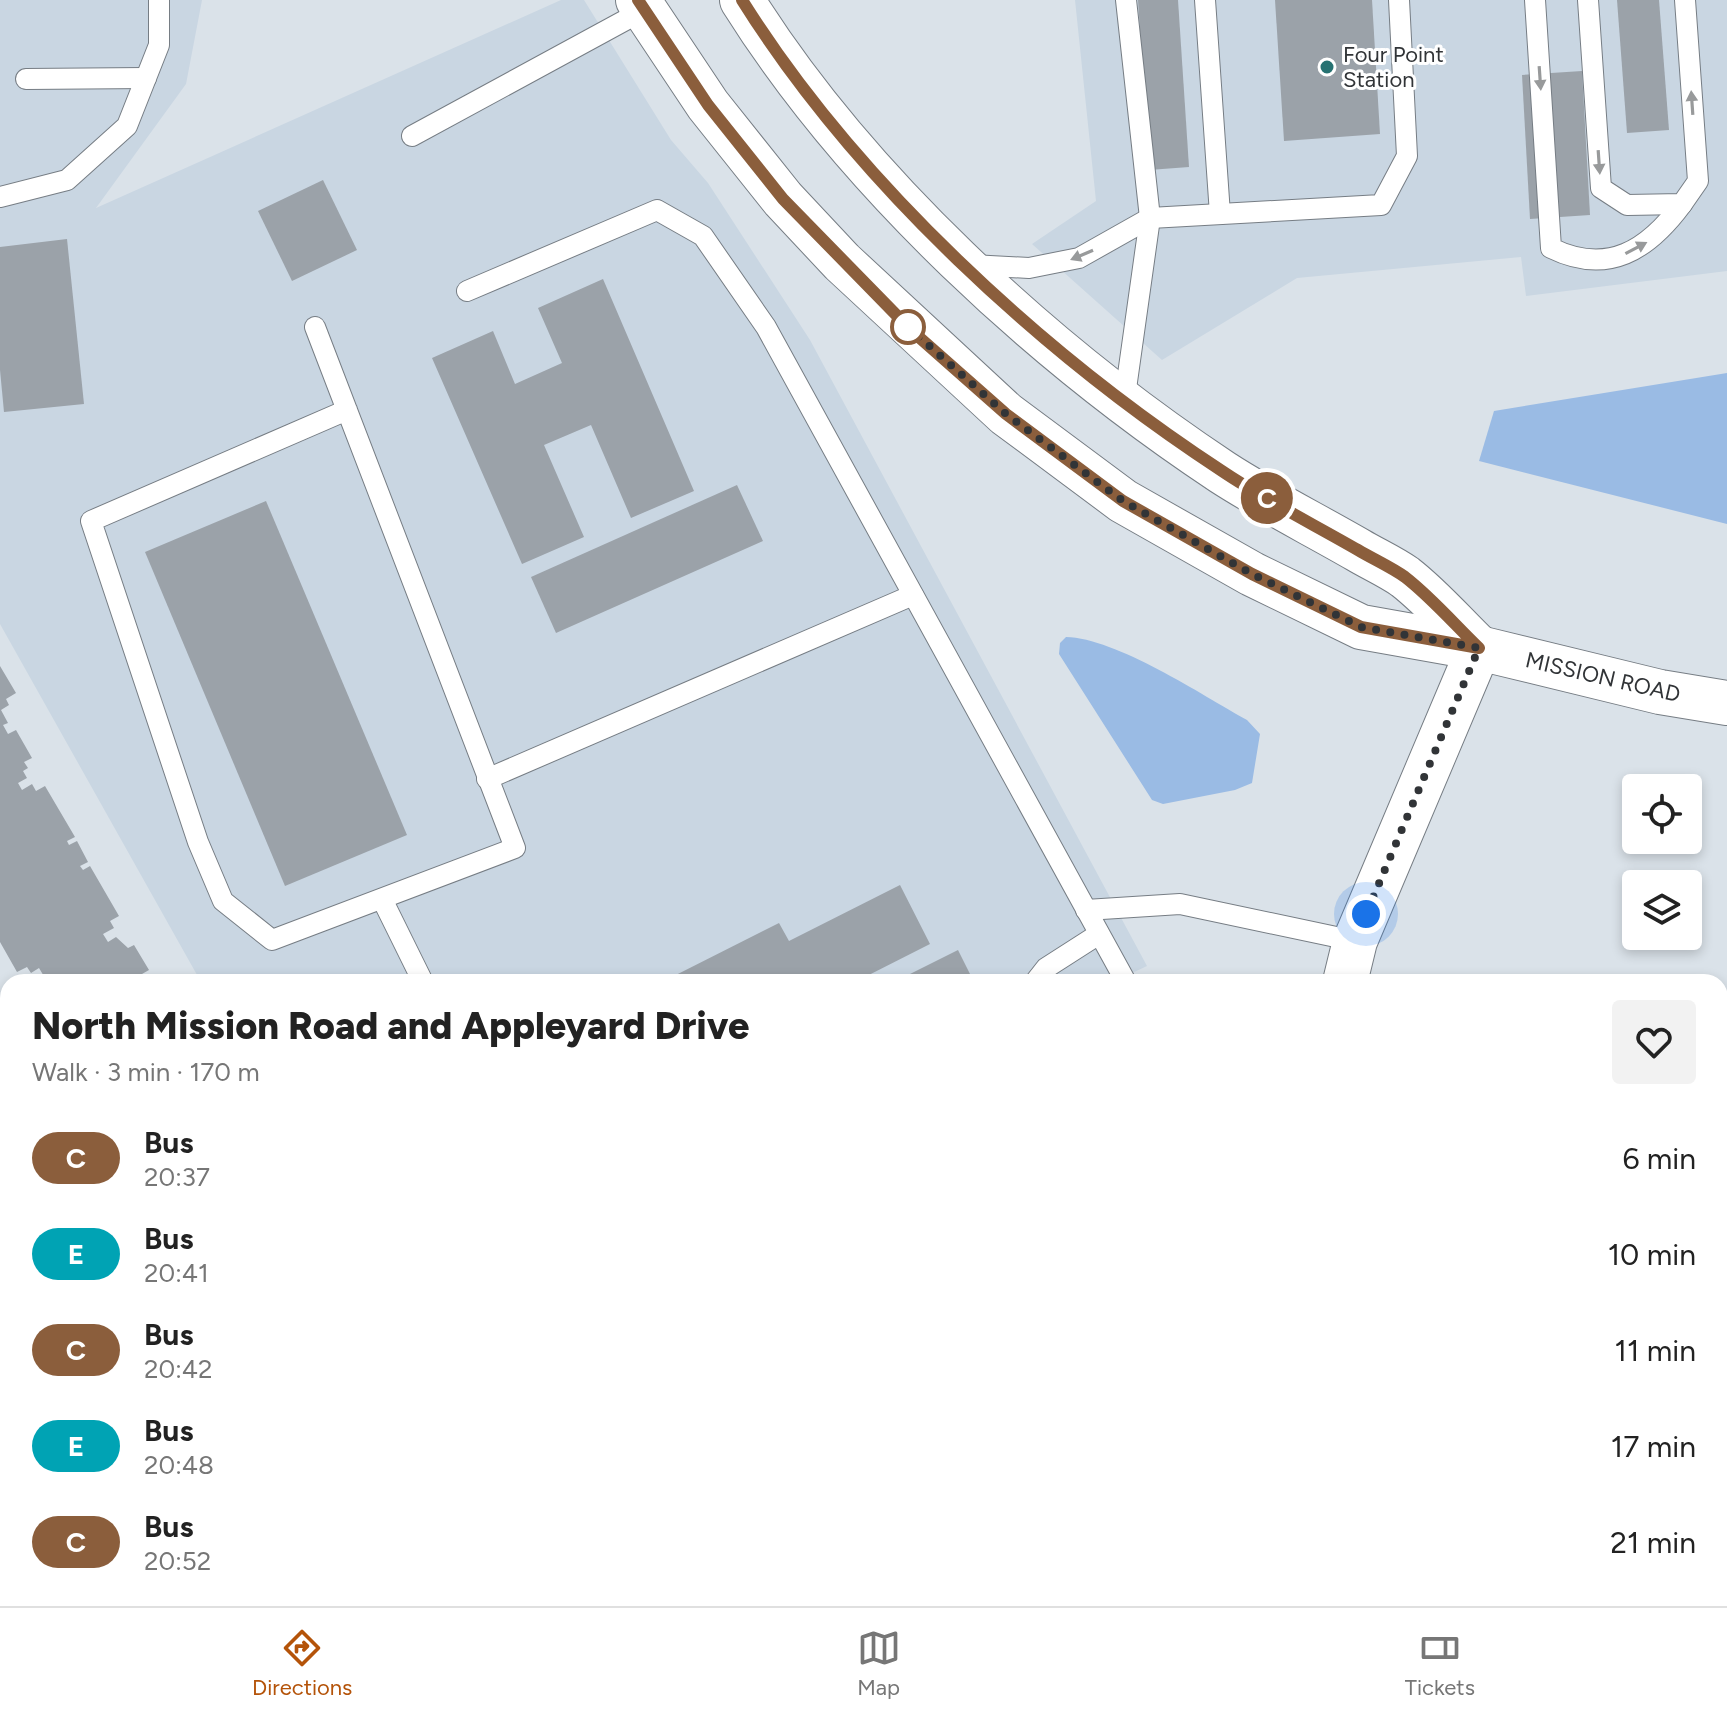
<!DOCTYPE html>
<html lang="en">
<head>
<meta charset="utf-8">
<style>
	:root { --surface:#fff; --page:#f2f2f2; --text:#222; --muted:#767676; --line:#e0e0e0; --accent:#b45309 }
	body { margin:0; font-family:Figtree,sans-serif; background:var(--page); color:var(--text); height:100vh; display:flex; flex-direction:column; font-size:30px; white-space:nowrap }
	* { box-sizing:border-box; margin:0 }
	p { font-size:26px; color:var(--muted) }
	.icon { flex:none; width:44px; height:44px; fill:none; stroke:currentColor; stroke-width:2; stroke-linecap:round; stroke-linejoin:round }
	.map { position:relative; flex:1; overflow:hidden }
	.panel { position:absolute; left:0px; top:974px; width:1728px; height:632px; display:flex; flex-direction:column; background:var(--surface); border-radius:24px 24px 0 0; box-shadow:0 4px 12px #0003 }
	.panel>* { flex:none }
	.badge { padding:0 16px; border-radius:26px; font-size:28px; line-height:52px }
	.buttons { position:absolute; left:1622px; top:774px; display:grid; gap:16px }
	.buttons a { display:grid; place-items:center; width:80px; height:80px; border-radius:8px; background:var(--surface); box-shadow:0 4px 12px #0003; font-size:40px }
	.you { position:absolute; width:40px; height:40px; margin:-20px; border:6px solid #fff; border-radius:50%; background:#1a73e8; box-shadow:0 0 0 12px #1a73e833 }
	.map>.badge { position:absolute; translate:-50% -50%; box-shadow:0 0 0 4px #fff }
	.round { display:grid; place-items:center; flex:none; width:84px; height:84px; border-radius:8px; background:var(--page) }
	.summary { display:flex; align-items:center; justify-content:space-between; height:136px; padding:0 32px }
	h1 { font-size:38px; font-weight:800; line-height:60px }
	ul { padding:0; list-style:none }
	li { display:flex; align-items:center; gap:24px; height:96px; padding:0 32px }
	li div { flex:1 }
	li b { display:block; font-size:30px }
	li em { font-style:normal }
	li .badge { min-width:88px; font-weight:700; text-align:center }
	.dock { display:flex; justify-content:space-around; align-items:center; height:112px; border-top:2px solid var(--line); background:var(--surface); font-size:22px; color:var(--muted) }
	.dock a { display:grid; justify-items:center; gap:4px }
	.dock .active { color:var(--accent) }
	.map>svg:first-child { display:block }
	.built { fill:#c9d6e2 }
	.water { fill:#9abbe4 }
	.building { fill:#9ba2a9 }
	.lines { fill:none; stroke-linecap:round; stroke-linejoin:round }
	.lane-casing { stroke:#767d84; stroke-width:22 }
	.street-casing { stroke:#767d84; stroke-width:42 }
	.secondary-casing { stroke:#767d84; stroke-width:46 }
	.lane { stroke:#fff; stroke-width:20 }
	.street { stroke:#fff; stroke-width:40 }
	.secondary { stroke:#fff; stroke-width:44 }
	.oneway { fill:#989a9b }
	.line-casing { stroke:#fff; stroke-width:18 }
	.line { stroke:#8b5e3c; stroke-width:12 }
	.walk { stroke:#313437; stroke-width:8; stroke-dasharray:0 14.4 }
	.poi-dot { fill:#277272; stroke:#fff; stroke-width:3 }
	.stop-dot { fill:#fff; stroke:#8b5e3c; stroke-width:4 }
	.labels { text-anchor:middle; dominant-baseline:central; stroke-width:6; stroke-linejoin:round; paint-order:stroke }
	.poi-label { font-size:22px; fill:#313437; stroke:#fff; text-anchor:start }
	.street-label { font-size:22px; fill:#313437; stroke:#fff }
</style>
</head>
<body>
<div class="map">
<svg width="1727" height="1606" viewBox="0 0 1727 1606">
	<rect width="100%" height="100%" fill="#dae2e9"/>
	<!-- built -->
	<g class="built">
		<polygon points="0,0 202,0 186,84 96,208 561,0 584,0 671,140 708,183 810,340 1147,966 1113,982 201,982 0,624"/>
		<polygon points="1075,0 1727,0 1727,271 1526,296 1521,257 1297,278 1162,360 1032,244 1096,201"/>
		<polygon points="8,1199 8,1569 0,1573 0,1202"/>
		<polygon points="1727,1385 1727,1493 1720,1480 1720,1388"/>
	</g>
	<!-- water -->
	<g class="water">
		<polygon points="1727,373 1727,524 1479,461 1494,411"/>
		<path d="M1066,637C1116,638 1202,695 1247,720L1260,734L1252,783L1235,790L1163,804L1152,800L1059,654L1060,643Z"/>
	</g>
	<!-- building -->
	<g class="building">
		<polygon points="1138,0 1178,0 1189,167 1149,170"/>
		<polygon points="1275,0 1372,0 1380,134 1284,141"/>
		<polygon points="1617,0 1659,0 1669,130 1627,133"/>
		<polygon points="1582,71 1590,215 1530,219 1522,75"/>
		<polygon points="323,180 357,250 292,281 258,211"/>
		<polygon points="67,239 84,404 4,412 0,370 0,247"/>
		<polygon points="603,279 694,491 631,518 591,425 544,445 584,537 522,564 432,358 493,331 515,384 562,363 538,308"/>
		<polygon points="737,485 763,541 556,633 531,577"/>
		<polygon points="266,501 407,835 285,886 145,552"/>
		<polygon points="0,666 16,693 6,699 9,705 1,710 8,723 3,725 8,734 16,730 32,758 24,762 28,768 23,771 27,778 18,783 22,790 32,784 36,791 45,786 75,837 67,841 69,845 77,841 88,862 80,866 83,870 90,866 119,916 110,921 114,928 103,934 108,942 116,937 128,948 134,945 149,970 142,974 147,982 37,982 45,978 39,968 31,973 27,967 17,972 0,942"/>
		<polygon points="900,885 930,944 855,982 662,982 779,923 789,941"/>
		<polygon points="958,950 974,982 894,982"/>
	</g>
	<g class="lines">
		<!-- lane casing -->
		<g class="lane-casing">
			<g id="lane">
				<polyline points="1205,0 1220,214"/>
				<path d="M1535,0L1551,248C1608,276 1648,250 1682,204"/>
				<polyline points="1588,0 1601,188 1627,205 1682,204 1698,181 1685,0"/>
				<polyline points="26,79 146,78"/>
				<polyline points="412,136 644,10"/>
				<polyline points="0,197 67,180 127,126 159,45 159,0"/>
				<polyline points="971,265 1029,268 1079,258 1150,218 1381,205 1407,156 1399,0"/>
				<polyline points="467,291 657,210 703,236 766,327 1126,982"/>
				<polyline points="315,327 515,848 272,940 223,901 198,842 91,521 347,410"/>
				<polyline points="1124,403 1150,218 1126,0"/>
				<polyline points="487,779 913,595"/>
				<polyline points="382,899 423,982"/>
				<polyline points="1086,910 1180,904 1355,941"/>
				<polyline points="1035,982 1046,968 1099,934"/>
				<polyline points="0,1103 8,1116"/>
			</g>
		</g>
		<!-- street casing -->
		<g class="street-casing">
			<polyline id="street" points="1493,1598 1498,1606"/>
		</g>
		<!-- secondary casing -->
		<g class="secondary-casing">
			<g id="secondary">
				<polyline points="638,0 708,105 783,199 842,262 1006,414 1123,501 1252,574 1361,627 1479,648 1660,692 1727,703"/>
				<path d="M742,0C856,182 1043,353 1222,472C1265,500 1313,524 1358,550C1373,559 1391,567 1405,577C1432,598 1455,625 1479,648"/>
				<polyline points="1345,982 1355,941 1479,648"/>
				<polyline points="1720,1328 1727,1325"/>
				<polyline points="980,1606 1000,1598"/>
			</g>
		</g>
		<!-- lane -->
		<use href="#lane" class="lane"/>
		<!-- street -->
		<use href="#street" class="street"/>
		<!-- secondary -->
		<use href="#secondary" class="secondary"/>
	</g>
	<!-- one-way arrows -->
	<defs><path id="oneway-solid" d="M-6-.8H1V-3.2L6.5 0L1 3.2V.8H-6Z" transform="scale(2)"/></defs>
	<g class="oneway">
		<use href="#oneway-solid" transform="translate(1540 78) rotate(86)"/>
		<use href="#oneway-solid" transform="translate(1692 103) rotate(-94)"/>
		<use href="#oneway-solid" transform="translate(1599 162) rotate(86)"/>
		<use href="#oneway-solid" transform="translate(1636 248) rotate(-28)"/>
		<use href="#oneway-solid" transform="translate(1082 255) rotate(157)"/>
	</g>
	<g class="lines">
		<!-- line casing -->
		<g class="line-casing">
			<path id="line" d="M638,0L708,105L783,199L912,331L1006,414L1123,501L1252,574L1361,627L1479,648C1455,625 1432,598 1405,577C1391,567 1373,559 1358,550C1313,524 1265,500 1222,471C1043,354 856,182 742,0"/>
		</g>
		<!-- line -->
		<use href="#line" class="line"/>
		<!-- walk -->
		<polyline class="walk" points="908,327 1006,414 1123,501 1252,574 1361,627 1479,648 1366,914"/>
	</g>
	<!-- markers -->
	<circle class="poi-dot" cx="1327" cy="67" r="8"/>
	<circle class="stop-dot" cx="908" cy="327" r="16"/>
	<g class="labels">
		<!-- poi labels -->
		<g class="poi-label">
			<text x="1343" y="54">Four Point<tspan x="1343" dy="25">Station</tspan></text>
		</g>
		<!-- street labels -->
		<g class="street-label">
			<text transform="translate(1603 677) rotate(13)">MISSION ROAD</text>
		</g>
	</g>
</svg>
<div class="buttons">
<a><svg class="icon" aria-label="locate" viewBox="0 0 24 24"><circle cx="12" cy="12" r="6"/><path d="M12 2v4M12 18v4M2 12h4M18 12h4"/></svg></a>
<a><svg class="icon" aria-label="layers" viewBox="0 0 24 24"><path d="M12 4l9 5-9 5-9-5zM3 14l9 5 9-5"/></svg></a>
</div>
<div class="you" style="left:1366px;top:914px"></div>
<b class="badge" style="left:1267px;top:498px;background:#8b5e3c;color:#fff">C</b>
<section class="panel">
<div class="summary"><div><h1>North Mission Road and Appleyard Drive</h1><p>Walk · 3 min · 170 m</p></div><a class="round"><svg class="icon" aria-label="heart" viewBox="0 0 24 24"><path d="M12 20l-8-8c-3-5 5-10 8-4 3-6 11-1 8 4z"/></svg></a></div>
<ul>
<li><span class="badge" style="background:#8b5e3c;color:#fff">C</span><div><b>Bus</b><p>20:37</p></div><em>6 min</em></li>
<li><span class="badge" style="background:#00a3b4;color:#fff">E</span><div><b>Bus</b><p>20:41</p></div><em>10 min</em></li>
<li><span class="badge" style="background:#8b5e3c;color:#fff">C</span><div><b>Bus</b><p>20:42</p></div><em>11 min</em></li>
<li><span class="badge" style="background:#00a3b4;color:#fff">E</span><div><b>Bus</b><p>20:48</p></div><em>17 min</em></li>
<li><span class="badge" style="background:#8b5e3c;color:#fff">C</span><div><b>Bus</b><p>20:52</p></div><em>21 min</em></li>
</ul>
</section>
</div>
<nav class="dock">
<a class="active"><svg class="icon" aria-label="directions" viewBox="0 0 24 24"><path d="M12 3l9 9-9 9-9-9zM9 14v-3h6M13 9l2 2-2 2"/></svg>Directions</a>
<a><svg class="icon" aria-label="map" viewBox="0 0 24 24"><path d="M3 6l6-2 6 2 6-2v14l-6 2-6-2-6 2zM9 4v14M15 6v14"/></svg>Map</a>
<a><svg class="icon" aria-label="tickets" viewBox="0 0 24 24"><path d="M3 7h18v10H3zM15 7v10"/></svg>Tickets</a>
</nav>
</body>
</html>
